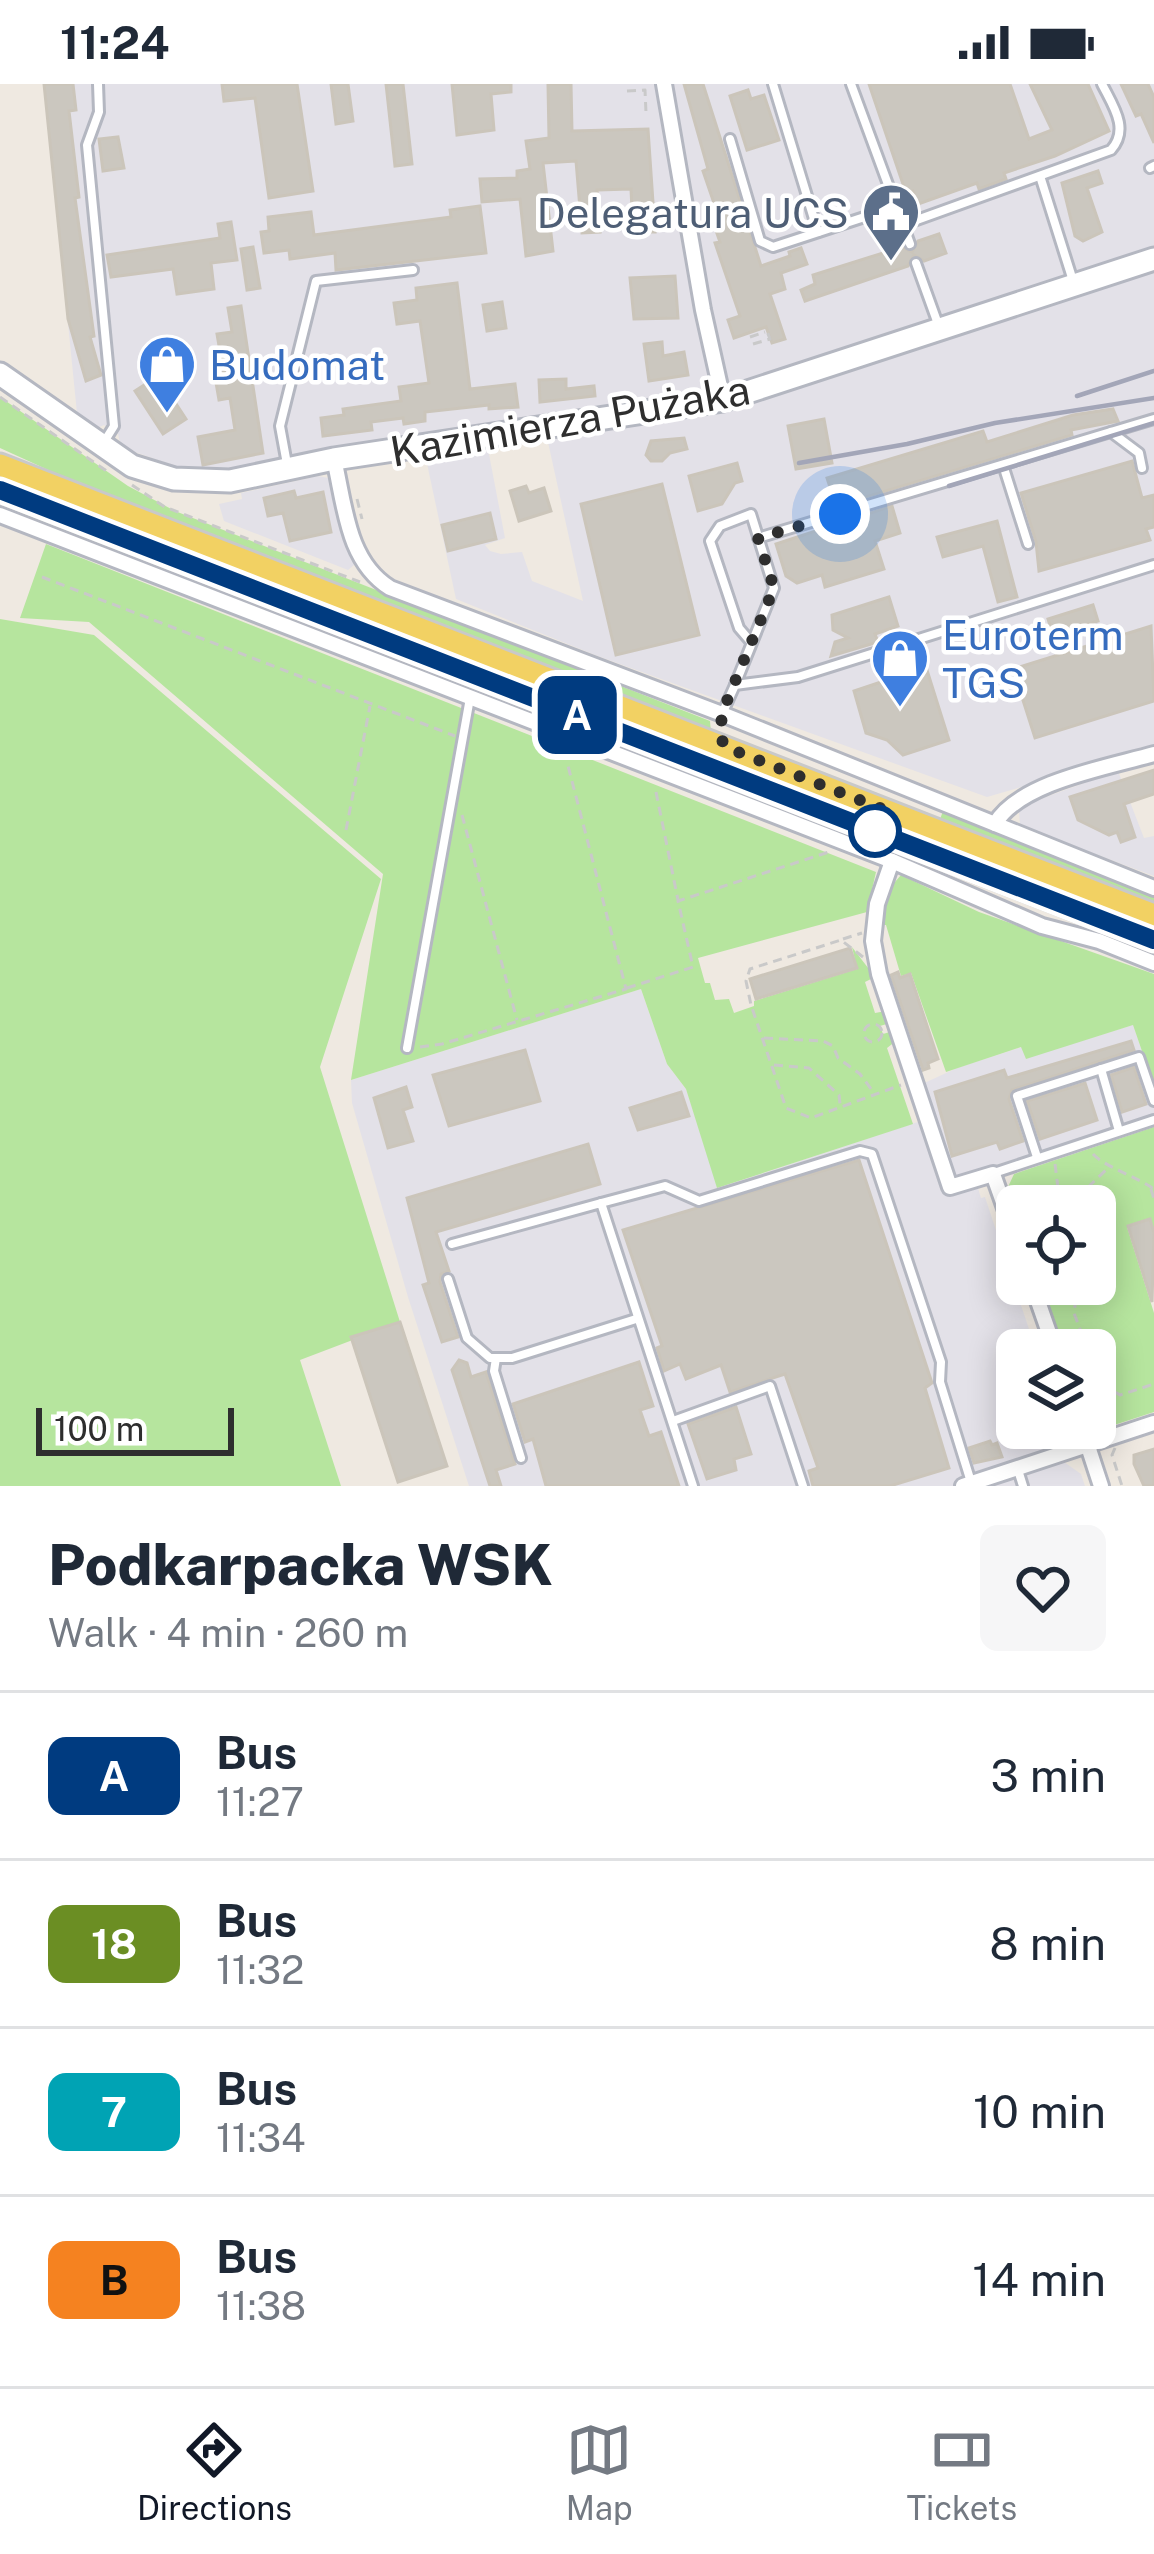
<!DOCTYPE html>
<html lang="en">
<head>
<meta charset="utf-8">
<style>
	:root { --surface:#fff; --page:#f6f6f7; --text:#1f2937; --muted:#747a83; --line:#e0e1e3; --accent:#111827 }
	body { margin:0; font-family:"Public Sans",sans-serif; background:var(--page); color:var(--text); height:100vh; display:flex; flex-direction:column; font-size:45px; white-space:nowrap }
	* { box-sizing:border-box; margin:0 }
	p { font-size:39px; color:var(--muted) }
	.icon { flex:none; width:66px; height:66px; fill:none; stroke:currentColor; stroke-width:2; stroke-linecap:round; stroke-linejoin:round }
	.map { position:relative; height:1402px; overflow:hidden }
	.drawer { display:flex; flex-direction:column; background:var(--surface); flex:1 }
	.drawer>* { flex:none }
	.badge { padding:0 24px; border-radius:18px; font-size:42px; line-height:78px }
	.fabs { position:absolute; left:996px; top:1101px; display:grid; gap:24px }
	.fabs a { display:grid; place-items:center; width:120px; height:120px; border-radius:18px; background:var(--surface); box-shadow:0 6px 30px #0003; font-size:60px }
	.scale { position:absolute; left:36px; bottom:30px; width:198px; box-sizing:border-box; padding-left:12px; border:6px solid #2e2e2e; border-top:0; font-size:33px; line-height:42px; white-space:nowrap; color:#2e2e2e; -webkit-text-stroke:9px #fff; paint-order:stroke }
	.you { position:absolute; width:60px; height:60px; margin:-30px; border:9px solid #fff; border-radius:50%; background:#1a73e8; box-shadow:0 0 0 18px #1a73e833 }
	.map>.badge { position:absolute; translate:-50% -50%; box-shadow:0 0 0 6px #fff }
	.round { display:grid; place-items:center; flex:none; width:126px; height:126px; border-radius:18px; background:var(--page) }
	.headline { display:flex; align-items:center; justify-content:space-between; height:204px; padding:0 48px }
	h1 { font-size:57px; font-weight:800; line-height:90px }
	ul { padding:0; list-style:none }
	li { display:flex; align-items:center; gap:36px; height:168px; padding:0 48px; border-top:3px solid var(--line) }
	li div { flex:1 }
	li b { display:block; font-size:45px }
	li em { font-style:normal }
	li .badge { min-width:132px; font-weight:700; text-align:center }
	.status { display:flex; justify-content:space-between; align-items:center; height:84px; padding:0 60px; background:var(--surface); direction:ltr }
	.status svg { height:33px; fill:currentColor }
	.menu { display:flex; justify-content:space-around; align-items:center; height:168px; border-top:3px solid var(--line); background:var(--surface); font-size:33px; color:var(--muted) }
	.menu a { display:grid; justify-items:center; gap:6px }
	.menu .current { color:var(--accent) }
	.map>svg:first-child { display:block }
	.industrial { fill:#e3e1e8 }
	.green { fill:#b6e59e }
	.building { fill:#cbc7bf; stroke:#cbc5ba; stroke-width:3 }
	.lines { fill:none; stroke-linecap:round; stroke-linejoin:round }
	.lane-casing { stroke:#b4b7c1; stroke-width:14 }
	.street-casing { stroke:#b4b7c1; stroke-width:20 }
	.secondary-casing { stroke:#b4b7c1; stroke-width:27 }
	.primary-casing { stroke:#c9c9c9; stroke-width:27 }
	.path { stroke:#c9c9c9; stroke-width:3; stroke-dasharray:9 6; stroke-linecap:butt }
	.lane { stroke:#fff; stroke-width:8 }
	.street { stroke:#fff; stroke-width:14 }
	.secondary { stroke:#fff; stroke-width:21 }
	.primary { stroke:#f2d163; stroke-width:21 }
	.rail { stroke:#a3a6b8; stroke-width:4.5 }
	.line-casing { stroke:#fff; stroke-width:27 }
	.line { stroke:#003b80; stroke-width:18 }
	.walk { stroke:#2e2e2e; stroke-width:12; stroke-dasharray:0 21.6 }
	.stop-dot { fill:#fff; stroke:#003b80; stroke-width:6 }
	.labels { text-anchor:middle; dominant-baseline:central; stroke-width:9; stroke-linejoin:round; paint-order:stroke }
	.service-label { font-size:42px; fill:#4e5e75; stroke:#fff; text-anchor:end }
	.shop-label { font-size:42px; fill:#366cbe; stroke:#fff; text-anchor:start }
	.street-label { font-size:42px; fill:#2e2e2e; stroke:#fff }
</style>
</head>
<body>
<div class="status"><b>11:24</b><svg viewBox="0 0 49 12"><path d="M0 12V9h3v3zM5 12V6h3v6zM10 12V3h3v9zM15 12V0h3v12zM26 1h20v11H26zM47 4h2v5h-2z"/></svg></div>
<div class="map">
<svg width="1154" height="1402" viewBox="0 0 1154 1402">
	<rect width="100%" height="100%" fill="#efe9e1"/>
	<!-- industrial -->
	<g class="industrial">
		<polygon points="44,0 1154,0 1154,664 987,713 595,571 456,515 426,375 488,365 505,454 485,461 490,467 501,470 522,468 532,497 583,517 542,331 301,371 236,387 180,384 121,363 118,350 104,341 97,344 77,329"/>
		<polygon points="318,392 328,394 332,406 354,481 348,486 224,437 219,420 242,415 241,409"/>
		<polygon points="1118,687 1144,754 1154,752 1154,792 1020,742 1019,726 1029,719"/>
		<polygon points="641,905 667,980 686,1005 718,1104 930,1034 920,1001 957,984 1022,963 1026,974 1133,941 1154,1002 1154,1033 973,1088 981,1114 985,1113 1036,1266 1017,1266 1017,1344 1061,1344 1071,1374 1064,1378 1081,1390 1085,1402 469,1402 408,1213 352,1019 351,996"/>
	</g>
	<!-- green -->
	<g class="green">
		<polygon points="0,313 128,402 175,427 710,637 711,649 103,411 0,364"/>
		<polygon points="20,402 110,431 926,751 923,758 19,405"/>
		<polygon points="0,422 93,451 917,773 914,779"/>
		<polygon points="46,460 876,788 867,828 698,874 705,899 710,899 715,916 729,915 734,929 754,922 754,917 857,885 852,863 875,893 865,898 875,929 886,927 890,939 880,942 883,950 893,947 896,957 887,964 913,1040 717,1104 686,1005 667,980 641,905 351,996 383,790 89,538 20,534"/>
		<polygon points="0,535 94,551 381,795 320,983 400,1238 300,1276 341,1402 0,1402"/>
		<polygon points="943,727 1154,810 1154,822 939,738"/>
		<polygon points="901,791 979,828 1154,890 1154,1002 1133,941 1026,975 1021,963 946,988 911,889 901,892 886,841 879,841 888,806"/>
		<polygon points="1154,1043 1154,1145 1150,1135 1127,1143 1154,1229 1154,1328 1102,1345 1095,1343 1095,1266 1062,1266 1040,1200 1095,1200 1095,1122 1017,1122 1017,1131 1008,1103 1014,1090"/>
	</g>
	<!-- building -->
	<g class="building">
		<polygon points="44,0 73,0 76,26 69,27 79,113 75,114 94,252 90,253 101,291 86,297 68,235"/>
		<polygon points="222,0 297,0 313,107 269,114 255,14 224,17"/>
		<polygon points="331,0 348,0 353,37 336,40"/>
		<polygon points="386,0 403,0 412,80 395,82"/>
		<polygon points="452,0 511,0 511,8 491,10 494,46 457,51"/>
		<polygon points="548,0 571,0 572,47 648,45 655,148 633,148 631,105 597,106 600,148 582,149 576,77 543,79 553,167 526,172 520,115 482,118 480,95 517,94 517,87 530,85 526,57 549,54"/>
		<polygon points="684,0 703,0 761,182 790,172 789,168 801,164 807,180 781,189 785,205 770,210 785,255 772,259 766,243 734,254 728,236 740,232 715,159 720,158 708,124 715,122 703,87 708,85"/>
		<polygon points="869,0 1010,0 1029,55 1052,46 1030,0 1088,0 1109,47 1055,72 1004,89 1006,95 979,105 977,99 918,120 913,107 906,109"/>
		<polygon points="1121,0 1148,0 1154,13 1154,59 1141,30 1136,32"/>
		<polygon points="748,6 751,15 764,11 779,56 747,66 730,12"/>
		<polygon points="118,53 124,84 103,87 99,55"/>
		<polygon points="1098,87 1102,99 1087,104 1102,148 1083,157 1075,152 1062,99"/>
		<polygon points="480,122 486,169 336,186 335,169 290,175 289,166 264,169 261,148 269,147 268,133 311,128 314,151 451,133 450,126"/>
		<polygon points="231,138 237,176 211,179 214,205 177,210 173,185 111,193 107,171 220,154 218,140"/>
		<polygon points="939,150 946,169 924,177 914,171 908,182 805,217 801,206 815,200 813,191 902,163 912,168 918,157"/>
		<polygon points="253,163 260,204 247,206 241,165"/>
		<polygon points="675,192 678,234 634,235 630,194"/>
		<polygon points="457,199 470,305 515,300 518,323 489,325 489,321 425,328 425,337 404,340 403,334 371,338 372,346 323,352 321,334 344,331 343,325 401,317 399,303 429,299 420,237 397,240 394,219 417,216 416,204"/>
		<polygon points="502,218 506,244 487,247 483,221"/>
		<polygon points="241,222 263,369 203,381 198,353 235,346 230,314 219,316 215,293 224,291 217,250 232,248 228,224"/>
		<polygon points="662,258 663,272 684,268 688,291 649,297 644,260"/>
		<polygon points="158,292 186,335 163,350 135,307"/>
		<polygon points="566,295 566,305 594,302 595,312 540,318 539,296"/>
		<polygon points="1113,325 1118,337 1071,346 1072,351 836,422 827,394 983,347 987,358 1073,331"/>
		<polygon points="824,335 832,379 796,385 788,342"/>
		<polygon points="684,354 687,365 670,369 662,377 651,377 646,371 651,357"/>
		<polygon points="1132,377 1142,414 1154,411 1154,443 1146,445 1150,456 1039,487 1036,458 1021,409"/>
		<polygon points="737,379 742,397 735,399 722,420 698,427 689,392"/>
		<polygon points="662,400 699,551 616,571 581,420"/>
		<polygon points="526,402 529,409 544,404 551,427 519,437 510,407"/>
		<polygon points="294,407 296,414 323,408 331,448 290,457 283,429 268,432 264,414"/>
		<polygon points="892,422 900,449 875,457 884,485 825,503 822,491 797,499 786,492 776,460"/>
		<polygon points="490,429 496,455 448,467 442,441"/>
		<polygon points="997,437 1017,513 998,518 983,462 943,473 937,453"/>
		<polygon points="889,513 898,542 875,550 878,558 831,572 835,558 848,554 833,546 832,531"/>
		<polygon points="1093,521 1098,537 1053,551 1048,535"/>
		<polygon points="1151,542 1154,617 1035,654 1013,585"/>
		<polygon points="926,583 949,656 903,671 887,656 866,649 854,607"/>
		<polygon points="1154,686 1154,710 1124,720 1135,753 1121,758 1117,748 1109,751 1078,736 1070,713"/>
		<polygon points="850,864 857,884 756,915 750,895"/>
		<polygon points="898,888 900,894 910,890 938,975 928,979 929,984 923,986 891,891"/>
		<polygon points="1131,957 1134,966 1012,1006 1009,1015 1023,1057 1000,1065 997,1058 952,1072 935,1008 1004,986 1007,994"/>
		<polygon points="525,966 540,1017 449,1042 433,991"/>
		<polygon points="1134,983 1146,1020 1122,1028 1111,991"/>
		<polygon points="1085,999 1097,1036 1040,1055 1027,1017"/>
		<polygon points="406,1003 412,1023 403,1026 413,1057 388,1064 374,1014"/>
		<polygon points="681,1008 689,1032 638,1046 630,1024"/>
		<polygon points="588,1060 600,1100 436,1148 449,1187 441,1190 440,1198 458,1253 442,1258 423,1201 429,1199 407,1114"/>
		<polygon points="859,1076 932,1299 925,1304 949,1384 890,1402 813,1402 809,1387 818,1384 785,1290 730,1308 721,1281 686,1295 680,1280 664,1287 657,1264 662,1262 623,1146"/>
		<polygon points="1150,1135 1154,1149 1152,1218 1128,1142"/>
		<polygon points="400,1238 447,1382 398,1398 351,1253"/>
		<polygon points="459,1276 467,1279 471,1293 486,1288 515,1380 496,1386 501,1402 490,1402 452,1286"/>
		<polygon points="639,1278 653,1322 640,1326 649,1352 661,1348 679,1402 546,1402 533,1355 525,1358 513,1320"/>
		<polygon points="736,1323 751,1370 734,1375 736,1386 707,1395 688,1340"/>
		<polygon points="990,1357 992,1361 997,1359 1002,1373 974,1379 969,1364"/>
		<polygon points="1154,1365 1154,1402 1144,1402 1134,1380 1134,1371"/>
	</g>
	<g class="lines">
		<!-- lane casing -->
		<g class="lane-casing">
			<g id="lane">
				<polyline points="98,0 99,28 87,61 114,342 104,358"/>
				<polyline points="773,0 818,148"/>
				<polyline points="851,0 910,160"/>
				<polyline points="730,55 760,157 773,163 895,123"/>
				<polyline points="1150,84 1154,82"/>
				<polyline points="1040,92 1074,200"/>
				<path d="M903,141L1111,66C1130,45 1113,22 1102,0"/>
				<polyline points="916,179 938,240"/>
				<polyline points="1111,348 1139,369 1142,384"/>
				<polyline points="287,380 280,342 316,197 413,186"/>
				<polyline points="1003,381 1028,460"/>
				<polyline points="758,454 1154,335"/>
				<polyline points="735,601 774,504 751,430 720,442 710,457 739,544 751,558"/>
				<polyline points="722,630 735,601 798,593 1154,481"/>
				<polyline points="407,964 470,614"/>
				<polyline points="1101,985 1119,1047"/>
				<polyline points="1037,1073 1017,1012 1139,973 1154,1017"/>
				<polyline points="994,1089 1154,1036"/>
				<polyline points="601,1119 665,1102 699,1117 860,1067 872,1070 941,1278 940,1298 971,1398"/>
				<polyline points="452,1160 601,1119 693,1402"/>
				<polyline points="448,1195 467,1254 490,1274 512,1274 636,1235"/>
				<polyline points="496,1274 494,1287 521,1374"/>
				<polyline points="673,1337 770,1302 803,1402"/>
				<polyline points="1018,1386 1023,1402"/>
			</g>
		</g>
		<!-- street casing -->
		<g class="street-casing">
			<g id="street">
				<polyline points="664,0 703,226 723,316"/>
				<path d="M334,375C345,422 347,477 390,504L722,630L1154,804"/>
				<polyline points="0,431 892,777 1042,842 1099,857 1154,879"/>
				<path d="M995,740C1019,698 1109,683 1154,670"/>
				<polyline points="892,777 877,820 873,857 879,890 950,1103 993,1090 1017,1158"/>
				<polyline points="1032,1200 1055,1266"/>
				<polyline points="1082,1344 1101,1402"/>
				<polyline points="963,1402 1154,1339"/>
			</g>
		</g>
		<!-- secondary casing -->
		<g class="secondary-casing">
			<polyline id="secondary" points="0,290 132,382 174,395 230,397 334,375 723,316 1154,175"/>
		</g>
		<!-- primary casing -->
		<g class="primary-casing">
			<g id="primary">
				<polyline points="0,381 1154,831"/>
				<polyline points="0,406 1154,856"/>
			</g>
		</g>
		<!-- path -->
		<g class="path">
			<polyline points="627,7 645,6 646,29"/>
			<polyline points="750,253 765,248"/>
			<polyline points="753,260 770,255 767,247"/>
			<polyline points="0,313 108,388"/>
			<polyline points="132,401 165,423 360,498"/>
			<polyline points="357,415 362,435"/>
			<polyline points="42,493 455,652"/>
			<polyline points="656,708 678,816"/>
			<polyline points="462,731 517,936"/>
			<polyline points="346,746 370,622"/>
			<polyline points="843,855 862,849"/>
			<polyline points="863,873 841,856 750,885 746,897 751,921 786,1024 811,1034 901,1001"/>
			<polyline points="627,904 693,883 678,817 829,768"/>
			<circle cx="873" cy="949" r="9"/>
			<polyline points="764,954 823,957 833,962 838,974 860,990 874,1009"/>
			<polyline points="420,963 442,960 626,905 567,678"/>
			<polyline points="774,981 809,984 839,1011 840,1020"/>
			<path d="M1093,1070C1105,1083 1135,1092 1154,1105"/>
			<polyline points="1055,1080 1059,1112"/>
			<polyline points="1151,1105 1154,1115"/>
			<polyline points="1048,1122 1059,1114 1084,1107 1108,1084"/>
			<polyline points="1078,1200 1074,1229 1088,1266"/>
			<polyline points="1095,1287 1100,1299 1120,1311 1154,1300"/>
			<polyline points="1095,1311 1102,1303"/>
			<polyline points="1115,1364 1112,1371 1122,1402"/>
		</g>
		<!-- lane -->
		<use href="#lane" class="lane"/>
		<!-- street -->
		<use href="#street" class="street"/>
		<!-- secondary -->
		<use href="#secondary" class="secondary"/>
		<!-- primary -->
		<use href="#primary" class="primary"/>
		<!-- rail -->
		<g class="rail">
			<polyline points="1077,312 1154,287"/>
			<polyline points="799,379 907,360 995,339 1154,314"/>
			<polyline points="949,402 1154,339"/>
		</g>
	</g>
	<g class="lines">
		<!-- line casing -->
		<g class="line-casing">
			<polyline id="line" points="0,406 1154,856"/>
		</g>
		<!-- line -->
		<use href="#line" class="line"/>
		<!-- walk -->
		<polyline class="walk" points="840,430 758,454 774,504 724,624 719,649 725,663 890,728 875,747"/>
	</g>
	<!-- icons -->
	<defs>
		<g id="civic-pin" transform="scale(3)"><path d="M0 17L-7.5 6A9.5 9.5 0 1 1 7.5 6Z" fill="#5c6f8a" stroke="#fff"/><path d="M-.6-6.5H3V-4.5H.6V-3L4-1V1h2V6H-6V1h2V-1L-.6-3ZM-1.2 2.5V6h2.4V2.5Z" fill="#fff"/></g>
		<g id="shop-pin" transform="scale(3)"><path d="M0 17L-7.5 6A9.5 9.5 0 1 1 7.5 6Z" fill="#3f7fe0" stroke="#fff"/><path d="M-5-2.5h2.3a2.7 3.5 0 0 1 5.4 0H5L5.5 6h-11ZM-1.5-2.5h3a1.5 2.3 0 0 0-3 0Z" fill="#fff"/></g>
	</defs>
	<g fill-rule="evenodd">
		<use href="#civic-pin" x="891" y="128"/>
		<use href="#shop-pin" x="167" y="280"/>
		<use href="#shop-pin" x="900" y="574"/>
	</g>
	<!-- markers -->
	<circle class="stop-dot" cx="875" cy="747" r="24"/>
	<g class="labels">
		<!-- service labels -->
		<g class="service-label">
			<text x="849" y="128">Delegatura UCS</text>
		</g>
		<!-- shop labels -->
		<g class="shop-label">
			<text x="209" y="280">Budomat</text>
			<text x="942" y="550">Euroterm<tspan x="942" dy="48">TGS</tspan></text>
		</g>
		<!-- street labels -->
		<g class="street-label">
			<text transform="translate(570 336) rotate(-10)">Kazimierza Pużaka</text>
		</g>
	</g>
</svg>
<div class="fabs">
<a><svg class="icon" aria-label="locate" viewBox="0 0 24 24"><circle cx="12" cy="12" r="6"/><path d="M12 2v4M12 18v4M2 12h4M18 12h4"/></svg></a>
<a><svg class="icon" aria-label="layers" viewBox="0 0 24 24"><path d="M12 4l9 5-9 5-9-5zM3 14l9 5 9-5"/></svg></a>
</div>
<div class="scale">100 m</div>
<div class="you" style="left:840px;top:430px"></div>
<b class="badge" style="left:577px;top:631px;background:#003b80;color:#fff">A</b>
</div>
<section class="drawer">
<div class="headline"><div><h1>Podkarpacka WSK</h1><p>Walk · 4 min · 260 m</p></div><a class="round"><svg class="icon" aria-label="heart" viewBox="0 0 24 24"><path d="M12 20l-8-8c-3-5 5-10 8-4 3-6 11-1 8 4z"/></svg></a></div>
<ul>
<li><span class="badge" style="background:#003b80;color:#fff">A</span><div><b>Bus</b><p>11:27</p></div><em>3 min</em></li>
<li><span class="badge" style="background:#6b8e23;color:#fff">18</span><div><b>Bus</b><p>11:32</p></div><em>8 min</em></li>
<li><span class="badge" style="background:#00a3b4;color:#fff">7</span><div><b>Bus</b><p>11:34</p></div><em>10 min</em></li>
<li><span class="badge" style="background:#f58220;color:#111">B</span><div><b>Bus</b><p>11:38</p></div><em>14 min</em></li>
</ul>
</section>
<nav class="menu">
<a class="current"><svg class="icon" aria-label="directions" viewBox="0 0 24 24"><path d="M12 3l9 9-9 9-9-9zM9 14v-3h6M13 9l2 2-2 2"/></svg>Directions</a>
<a><svg class="icon" aria-label="map" viewBox="0 0 24 24"><path d="M3 6l6-2 6 2 6-2v14l-6 2-6-2-6 2zM9 4v14M15 6v14"/></svg>Map</a>
<a><svg class="icon" aria-label="tickets" viewBox="0 0 24 24"><path d="M3 7h18v10H3zM15 7v10"/></svg>Tickets</a>
</nav>
</body>
</html>
